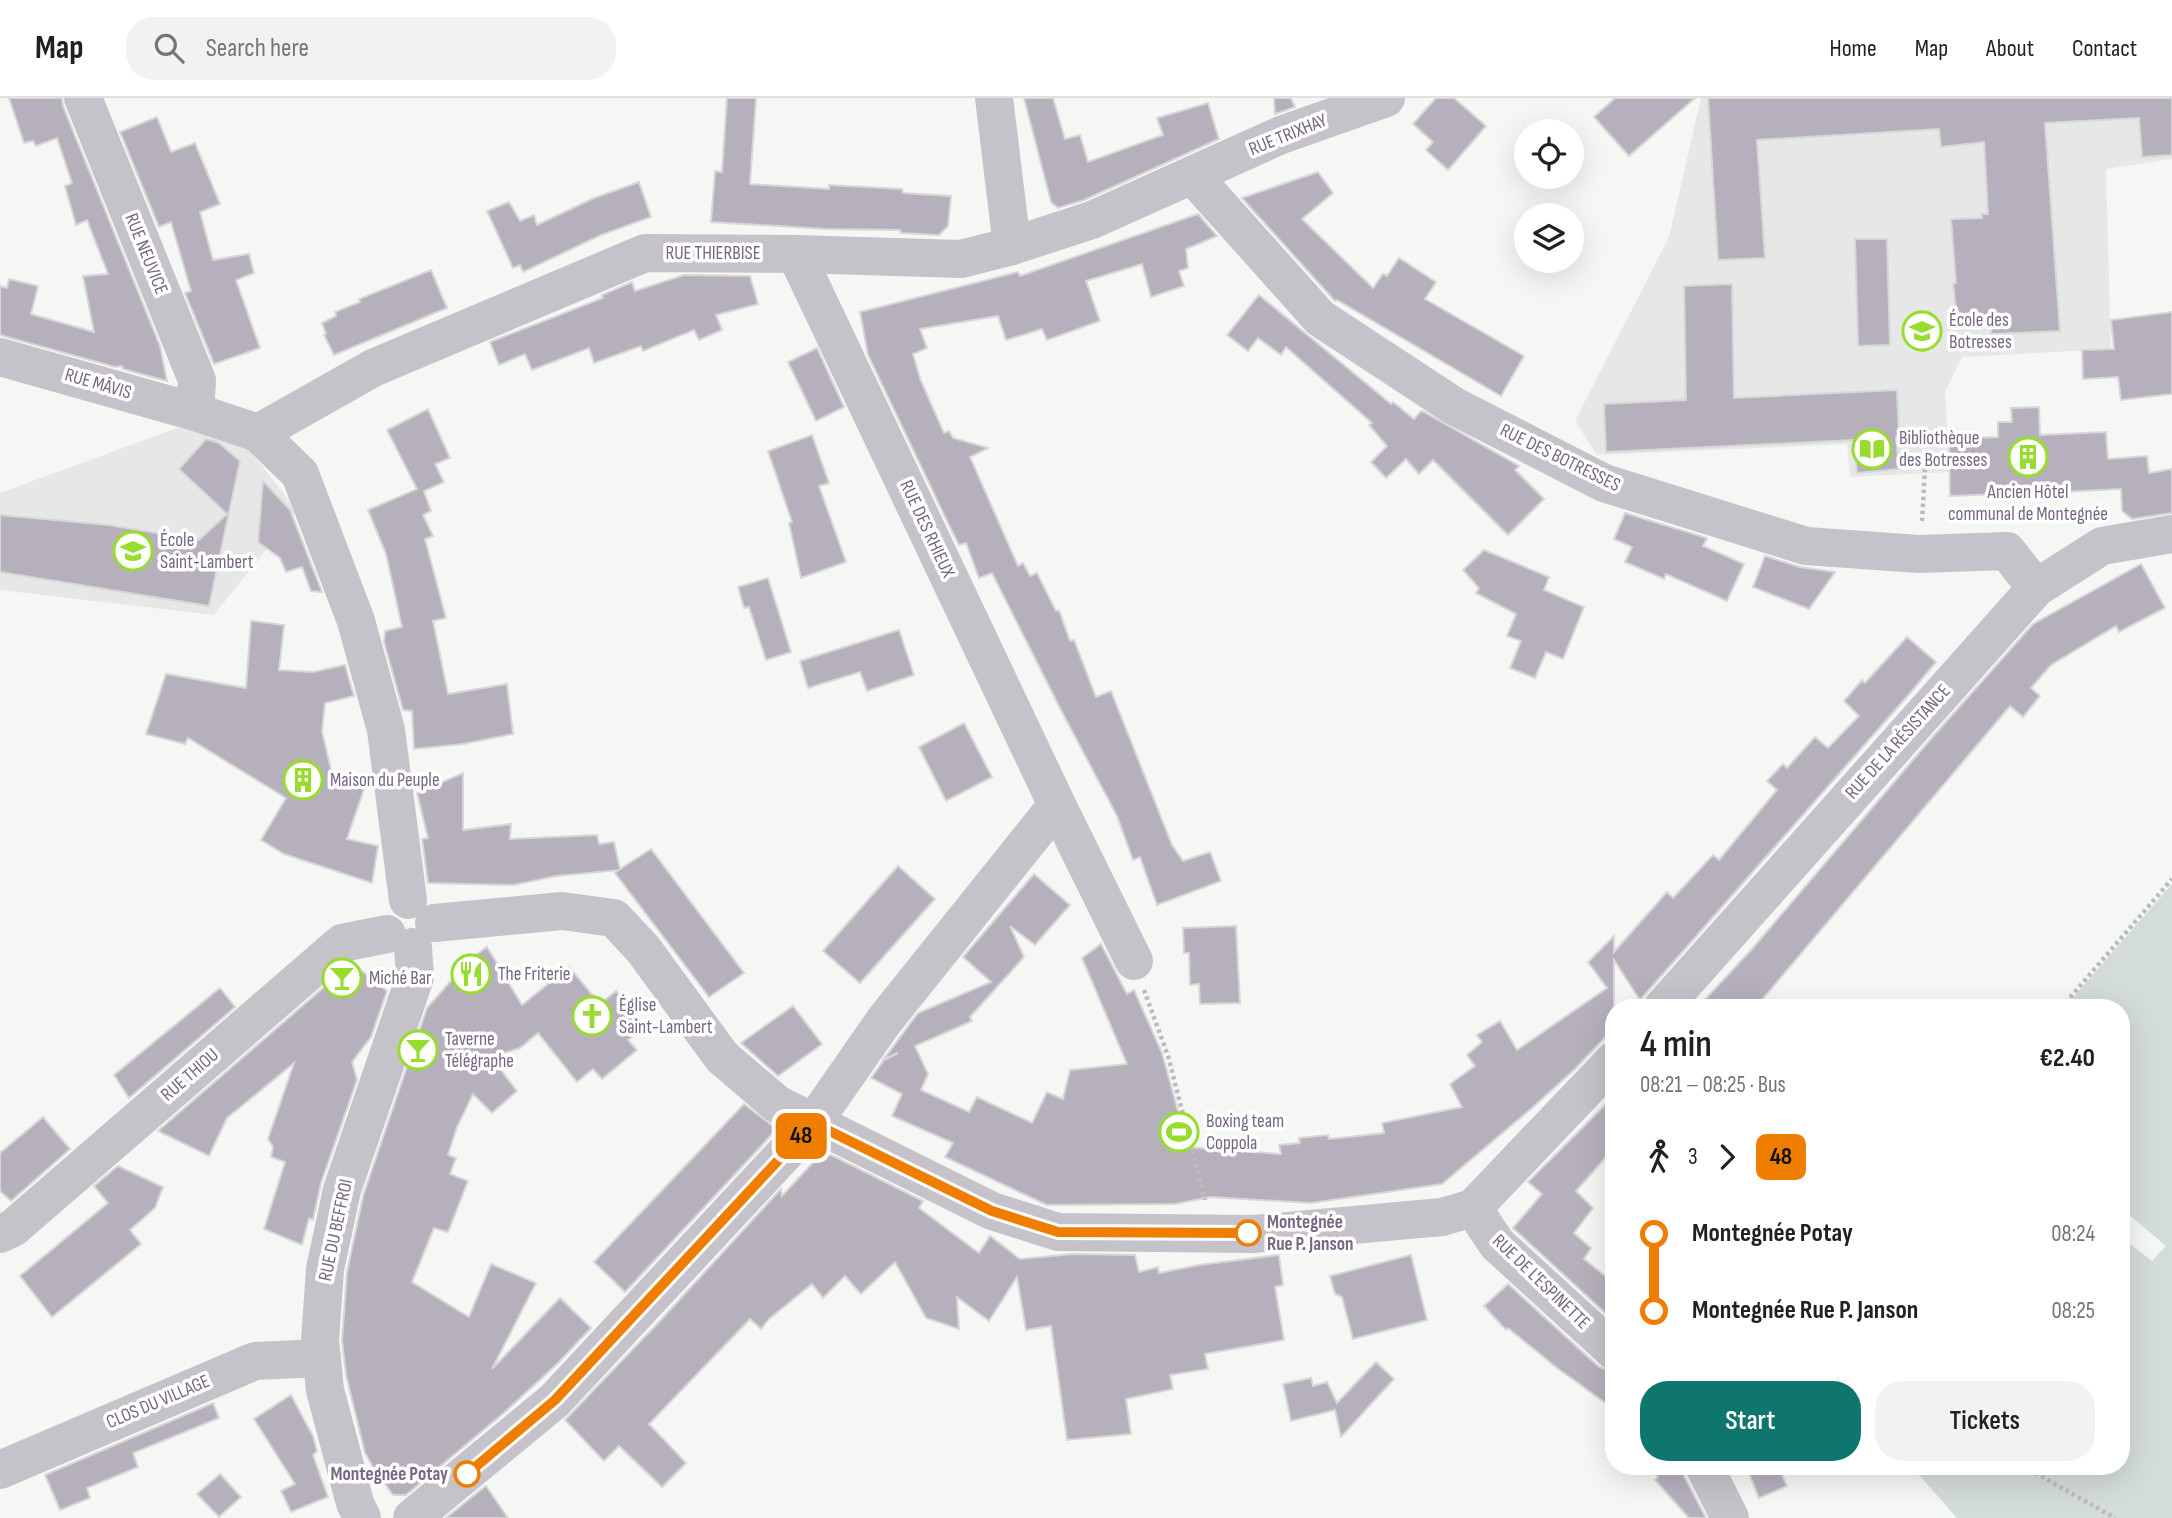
<!DOCTYPE html>
<html lang="en">
<head>
<meta charset="utf-8">
<style>
	:root { --surface:#fff; --page:#f2f2f2; --text:#202124; --muted:#757577; --line:#e0e0e0; --accent:#0f766e }
	body { margin:0; font-family:"Sofia Sans Condensed",sans-serif; background:var(--page); color:var(--text); height:100vh; display:flex; flex-direction:column; font-size:26px; white-space:nowrap }
	* { box-sizing:border-box; margin:0 }
	p { font-size:23px; color:var(--muted) }
	.icon { flex:none; width:38px; height:38px; fill:none; stroke:currentColor; stroke-width:2; stroke-linecap:round; stroke-linejoin:round }
	.map { position:relative; flex:1; overflow:hidden }
	.details { position:absolute; left:1605px; top:901px; width:525px; height:476px; display:flex; flex-direction:column; background:var(--surface); border-radius:28px; box-shadow:0 7px 28px #0002 }
	.details>* { flex:none }
	.badge { padding:0 14px; border-radius:10px; font-size:24px; line-height:46px }
	.controls { position:absolute; left:1514px; top:21px; display:grid; gap:14px }
	.controls a { display:grid; place-items:center; width:70px; height:70px; border-radius:50%; background:var(--surface); box-shadow:0 7px 28px #0002; font-size:35px }
	.map>.badge { position:absolute; translate:-50% -50%; box-shadow:0 0 0 4px #fff }
	.legs { display:flex; align-items:center; gap:10px; height:77px; padding:0 35px; font-size:23px }
	.legs p { margin-inline-start:auto }
	.headline { display:flex; align-items:center; justify-content:space-between; height:119px; padding:0 35px }
	h1 { font-size:38px; font-weight:600; line-height:52px }
	.action { display:flex; gap:14px; margin-top:auto; padding:14px 35px }
	.action a { flex:1; height:80px; border-radius:28px; background:var(--accent); color:#fff; font-size:28px; font-weight:600; line-height:80px; text-align:center }
	.action a+a { background:var(--page); color:var(--text) }
	ul { padding:0 35px; list-style:none }
	li { display:flex; align-items:center; gap:24px; height:77px; font-size:26px }
	li i { display:grid; place-items:center; width:10px; height:100%; margin:0 9px; background:currentColor }
	li i::after { content:''; width:18px; height:18px; margin:-9px; border:5px solid; border-radius:50%; background:var(--surface) }
	li p { margin-inline-start:auto }
	li:first-child i { background:linear-gradient(#0000 50%,currentColor 0) }
	li:last-child i { background:linear-gradient(currentColor 50%,#0000 0) }
	header { display:flex; align-items:center; gap:42px; box-sizing:border-box; height:98px; padding:0 35px; background:var(--surface); border-bottom:2px solid var(--line) }
	header strong { font-size:33px }
	nav { display:flex; gap:38px; margin-inline-start:auto; font-size:24px }
	.search { width:490px; height:63px; background:var(--page); display:flex; align-items:center; gap:18px; box-sizing:border-box; padding:0 24px; border-radius:28px; color:var(--muted); font-size:26px }
	.map>svg:first-child { display:block }
	.built { fill:#e6e8e8 }
	.green { fill:#d3dcda }
	.building { fill:#b6b0bc; stroke:#d6d8d7; stroke-width:2 }
	.lines { fill:none; stroke-linecap:round; stroke-linejoin:round }
	.path { stroke:#bdbabf; stroke-width:4.5; stroke-dasharray:3.5 3.5; stroke-linecap:butt }
	.minor { stroke:#c6c2c9; stroke-width:38 }
	.line-1-casing { stroke:#fff; stroke-width:16 }
	.line-1 { stroke:#ef7d00; stroke-width:10 }
	.stop-1-dot { fill:#fff; stroke:#ef7d00; stroke-width:3.5 }
	.labels { text-anchor:middle; dominant-baseline:central; stroke-width:7; stroke-linejoin:round; paint-order:stroke }
	.street-label { font-size:19px; fill:#786784; stroke:#fff }
	.poi-label { font-size:19px; fill:#786784; stroke:#fff; text-anchor:start }
	.stop-label { font-size:19px; font-weight:bold; fill:#786784; stroke:#fff; text-anchor:start }
</style>
</head>
<body>
<header>
<strong>Map</strong>
<div class="search"><svg class="icon" aria-label="search" viewBox="0 0 24 24"><circle cx="10" cy="10" r="6"/><path d="M15 15l6 6"/></svg>Search here</div>
<nav><a>Home</a><a>Map</a><a>About</a><a>Contact</a></nav>
</header>
<div class="map">
<svg width="2172" height="1420" viewBox="0 0 2172 1420">
	<rect width="100%" height="100%" fill="#f4f7f4"/>
	<!-- built -->
	<g class="built">
		<polygon points="1701,0 2172,0 2172,61 2106,71 2111,251 1962,259 1945,294 1950,374 1850,379 1847,346 1597,357 1575,323 1669,139"/>
		<polygon points="177,330 239,338 297,413 214,517 0,492 0,395"/>
	</g>
	<!-- green -->
	<polygon class="green" points="2172,786 2172,1420 1957,1420 1912,1369 2121,1368 2121,1139 2152,1163 2166,1148 2121,1110 2121,910 2064,910"/>
	<!-- building -->
	<g class="building">
		<polygon points="9,0 62,0 63,8 160,248 167,283 123,271 122,268 115,269 0,237 0,188 7,190 9,181 38,188 31,216 94,234 83,178 108,176 87,122 76,127 65,88 72,85 57,40 36,48 33,43 24,45"/>
		<polygon points="727,0 756,0 750,86 829,91 829,87 902,91 903,95 951,98 948,128 939,137 901,135 900,132 826,131 711,124 715,73 722,74"/>
		<polygon points="1024,0 1053,0 1065,41 1080,37 1088,64 1163,37 1157,20 1208,5 1219,41 1084,102 1058,110 1051,104"/>
		<polygon points="1274,0 1291,0 1295,9 1275,16"/>
		<polygon points="1436,0 1454,0 1486,28 1448,72 1426,52 1433,44 1413,26"/>
		<polygon points="1615,0 1695,0 1629,58 1594,19"/>
		<polygon points="1708,0 2172,0 2172,57 2142,59 2139,20 2045,25 2060,233 1991,236 1990,218 1957,220 1953,186 1956,185 1951,121 1982,120 1981,116 1988,116 1984,44 1941,49 1939,31 1757,42 1765,160 1718,162"/>
		<polygon points="157,19 171,54 195,45 220,106 200,114 213,162 249,156 254,175 236,182 260,250 214,266 185,195 191,193 171,124 159,129 120,34"/>
		<polygon points="1318,74 1333,95 1302,121 1373,190 1383,176 1387,178 1399,160 1436,184 1425,201 1524,258 1501,298 1337,202 1335,203 1242,100"/>
		<polygon points="639,84 651,119 601,137 523,174 520,167 513,170 487,113 509,104 520,123 534,117 537,127 594,100"/>
		<polygon points="1198,116 1217,138 1186,151 1188,170 1179,173 1184,188 1151,199 1142,166 1086,183 1100,223 1047,242 1042,231 1006,242 998,218 920,231 927,250 913,256 921,283 944,335 949,333 953,340 988,350 970,359 1018,468 1023,465 1030,478 1037,475 1056,513 1059,512 1070,543 1074,542 1096,599 1111,593 1172,747 1183,763 1210,754 1221,783 1157,807 1140,759 1133,762 1117,718 1061,612 992,475 979,480 966,445 959,447 949,427 868,257 860,214 1018,174 1020,178"/>
		<polygon points="1855,141 1887,141 1890,247 1858,248"/>
		<polygon points="431,172 447,210 334,257 324,237 326,236 322,225 336,218 335,214 360,204 359,201"/>
		<polygon points="684,177 750,178 758,206 716,217 722,232 699,242 694,232 643,253 641,248 594,265 589,250 532,272 525,256 499,267 490,244 603,200 602,197 632,184 635,193"/>
		<polygon points="1732,186 1734,300 1897,292 1899,339 1896,339 1899,371 1857,375 1854,342 1606,354 1604,306 1686,302 1684,188"/>
		<polygon points="1259,197 1391,306 1393,304 1414,321 1421,313 1424,314 1519,368 1515,372 1544,401 1508,437 1433,362 1419,376 1406,361 1386,380 1371,364 1387,348 1369,327 1372,325 1286,249 1281,257 1258,240 1248,253 1227,237"/>
		<polygon points="2172,214 2172,296 2121,302 2118,279 2083,281 2082,252 2114,251 2111,222"/>
		<polygon points="817,250 844,309 816,323 788,264"/>
		<polygon points="2039,309 2040,337 2106,334 2108,361 2147,358 2149,375 2172,371 2172,415 2132,421 2122,413 2121,391 2059,394 2059,400 2000,403 2000,396 1950,398 1949,341 1998,339 1998,324 2012,324 2011,310"/>
		<polygon points="428,311 450,360 435,366 444,384 424,393 431,413 423,417 433,438 425,441 446,520 433,523 448,596 507,586 513,636 463,646 414,651 412,613 403,612 384,544 385,533 402,529 386,456 368,412 417,391 387,332"/>
		<polygon points="812,337 829,385 819,388 846,464 801,480 789,425 792,424 768,353"/>
		<polygon points="206,341 219,345 240,363 209,508 0,474 0,417 109,427 199,442 227,416 179,371"/>
		<polygon points="263,383 290,412 322,494 311,493 302,469 286,474 280,460 258,444"/>
		<polygon points="1625,415 1707,440 1703,448 1744,466 1727,503 1666,476 1664,481 1625,464 1632,449 1614,441"/>
		<polygon points="1484,452 1549,479 1544,492 1584,509 1563,561 1546,554 1535,580 1510,570 1521,543 1507,538 1516,516 1476,495 1479,490 1463,472"/>
		<polygon points="1765,458 1800,469 1835,474 1809,511 1753,489"/>
		<polygon points="2141,466 2165,510 2119,534 2116,528 2051,567 2031,590 2040,598 2023,619 2010,608 1755,910 1697,910 1752,851 1930,642 2033,526"/>
		<polygon points="768,480 791,554 766,562 749,509 744,510 738,489"/>
		<polygon points="251,523 284,527 279,572 313,574 345,567 354,598 325,605 322,633 332,676 365,688 347,741 378,748 372,785 284,756 261,742 286,700 188,640 185,646 146,636 166,576 246,590"/>
		<polygon points="899,532 914,577 867,593 860,574 808,590 800,563"/>
		<polygon points="1907,539 1936,564 1911,594 1640,902 1614,862 1614,930 1575,971 1532,1010 1442,1086 1311,1105 1210,1099 1175,1106 1047,1107 945,1059 953,1045 892,1018 902,996 871,980 884,962 898,955 884,961 918,915 991,884 963,859 1034,776 1070,807 1035,847 1010,828 1024,859 970,919 972,923 915,948 928,976 921,992 969,1014 977,999 1032,1025 1047,994 1063,1001 1070,972 1127,966 1082,860 1101,846 1127,896 1134,892 1162,955 1188,1049 1281,1056 1279,1047 1300,1045 1299,1040 1328,1037 1329,1041 1384,1035 1382,1025 1462,1009 1450,986 1475,968 1467,957 1482,944 1477,937 1500,923 1517,952 1607,890 1588,864 1614,838 1614,854 1667,794 1673,800 1713,757 1719,762 1777,692 1767,683 1783,666 1787,670 1815,639 1828,650 1859,618 1844,603 1862,582 1865,585"/>
		<polygon points="964,625 992,679 946,703 919,649"/>
		<polygon points="463,675 463,732 511,726 510,741 597,737 599,746 614,744 620,771 651,751 744,875 709,899 615,775 619,772 556,778 514,787 428,785 422,741 428,740 417,695"/>
		<polygon points="898,768 935,801 860,885 823,853"/>
		<polygon points="1236,828 1240,905 1200,906 1199,886 1190,887 1189,855 1184,855 1183,830"/>
		<polygon points="487,849 522,907 569,869 600,906 616,893 644,929 628,942 637,952 602,981 593,971 577,984 538,935 520,950 491,959 517,993 492,1015 473,996 457,1029 448,1057 456,1060 450,1076 468,1083 448,1134 434,1130 412,1184 469,1219 491,1166 536,1185 492,1271 560,1200 591,1230 558,1265 506,1313 406,1397 393,1397 374,1371 365,1355 346,1277 342,1242 347,1174 363,1098 427,910 469,862"/>
		<polygon points="352,865 387,893 371,939 352,964 357,982 321,1085 313,1122 309,1120 302,1147 264,1131 285,1064 271,1059 273,1049 268,1041 294,965 227,1020 209,1058 158,1033"/>
		<polygon points="220,890 235,909 129,1000 114,977"/>
		<polygon points="793,908 822,946 778,978 741,945"/>
		<polygon points="1614,998 1614,1050 1576,1093 1593,1110 1574,1135 1591,1150 1584,1161 1614,1185 1614,1223 1513,1130 1542,1096 1528,1084"/>
		<polygon points="744,1006 777,1031 625,1194 594,1164"/>
		<polygon points="43,1019 70,1051 11,1103 0,1093 0,1055"/>
		<polygon points="831,1057 923,1103 919,1110 979,1155 990,1138 1020,1161 1073,1156 1135,1157 1139,1174 1158,1169 1159,1175 1199,1167 1279,1157 1283,1187 1275,1189 1284,1242 1205,1256 1208,1271 1170,1277 1173,1291 1126,1301 1131,1336 1067,1342 1051,1228 1026,1232 1017,1179 989,1223 957,1199 959,1231 926,1220 895,1164 861,1196 845,1178 823,1200 812,1186 769,1221 761,1231 750,1221 649,1326 686,1365 662,1389 619,1348 604,1363 565,1322 660,1223 781,1091 782,1098 819,1058"/>
		<polygon points="118,1068 163,1089 155,1110 130,1132 141,1146 52,1219 20,1178 108,1105 94,1088"/>
		<polygon points="1411,1157 1427,1222 1353,1241 1342,1199 1335,1196 1330,1178"/>
		<polygon points="1508,1186 1599,1269 1614,1274 1614,1311 1557,1270 1508,1230 1506,1232 1484,1208"/>
		<polygon points="1376,1264 1394,1281 1341,1339 1335,1312 1291,1323 1283,1286 1311,1280 1313,1288 1327,1284 1337,1305"/>
		<polygon points="291,1297 313,1338 317,1353 313,1357 328,1399 291,1414 281,1393 295,1386 254,1321"/>
		<polygon points="213,1305 219,1320 133,1355 138,1369 87,1390 90,1400 60,1412 45,1377"/>
		<polygon points="1649,1368 1682,1368 1684,1378 1706,1420 1689,1420 1655,1382 1658,1379"/>
		<polygon points="1746,1368 1778,1368 1787,1388 1759,1400"/>
		<polygon points="220,1376 241,1399 219,1419 197,1396"/>
		<polygon points="486,1388 508,1420 446,1420 478,1394"/>
	</g>
	<g class="lines">
		<!-- path -->
		<g class="path">
			<polyline points="1922,423 1925,371"/>
			<polyline points="1144,892 1168,958 1205,1102"/>
			<polyline points="2061,910 2172,781"/>
			<polyline points="2023,1368 2115,1420"/>
		</g>
		<!-- minor -->
		<g class="minor">
			<polyline points="83,0 197,282 195,314"/>
			<polyline points="994,0 1012,148"/>
			<polyline points="1193,78 1320,220 1454,308 1604,385 1806,448 1919,456 2007,453 2036,490"/>
			<polyline points="796,156 1057,707 1134,863"/>
			<polyline points="0,259 195,314 258,335 373,270 645,155 796,156 961,161 1012,148 1092,122 1281,37 1386,0"/>
			<polyline points="258,335 300,376 356,523 386,632 408,802"/>
			<polyline points="434,825 562,813 614,820 643,851 722,959 777,1006 992,1113 1058,1134 1253,1136 1442,1119 1473,1110"/>
			<polyline points="1662,910 2036,490 2102,448 2172,436"/>
			<polyline points="1473,1110 1614,962"/>
			<polyline points="1473,1110 1497,1146 1614,1253"/>
			<polyline points="0,1136 13,1130 342,845 387,836"/>
			<polyline points="1704,1368 1730,1420"/>
			<polyline points="0,1372 255,1263 322,1260"/>
			<polyline points="362,1420 355,1405 325,1292 320,1242 325,1171 342,1092 415,879 413,849"/>
			<polyline points="412,1420 555,1302 813,1025 884,923 1057,707"/>
		</g>
	</g>
	<g class="lines">
		<!-- line-1 casing -->
		<g class="line-1-casing">
			<polyline id="line-1" points="467,1376 555,1302 813,1025 992,1113 1058,1134 1248,1135"/>
		</g>
		<!-- line-1 -->
		<use href="#line-1" class="line-1"/>
	</g>
	<!-- icons -->
	<defs>
		<g id="school-ring" transform="scale(2.0125)"><circle r="9.5" fill="#fff" stroke="#98dc2f" stroke-width="1.5"/><path d="M0-5L7-2L0 1L-7-2ZM-4 1L0 2.5L4 1V4Q0 6-4 4Z" fill="#98dc2f"/></g>
		<g id="library-ring" transform="scale(2.0125)"><circle r="9.5" fill="#fff" stroke="#98dc2f" stroke-width="1.5"/><path d="M-6-4Q-3-5.5-.7-3.5V5Q-3 3-6 4ZM6-4Q3-5.5 .7-3.5V5Q3 3 6 4Z" fill="#98dc2f"/></g>
		<g id="building-ring" transform="scale(2.0125)"><circle r="9.5" fill="#fff" stroke="#98dc2f" stroke-width="1.5"/><path d="M-4-6H4V6H1V3H-1V6H-4ZM-2.5-4.3h1.7v1.8h-1.7ZM.8-4.3h1.7v1.8H.8ZM-2.5-1h1.7V.8h-1.7ZM.8-1h1.7V.8H.8Z" fill="#98dc2f"/></g>
		<g id="restaurant-ring" transform="scale(2.0125)"><circle r="9.5" fill="#fff" stroke="#98dc2f" stroke-width="1.5"/><path d="M-5-6h1v4h1v-4h1v4h1v-4h1v5L-1.5 .5V6h-2V.5L-5-1ZM5-6V6H3V1.5H1.5Q1.5-4 5-6Z" fill="#98dc2f"/></g>
		<g id="bar-ring" transform="scale(2.0125)"><circle r="9.5" fill="#fff" stroke="#98dc2f" stroke-width="1.5"/><path d="M-6-5H6L.8 .8V4.5H3.5V6h-7V4.5H-.8V.8Z" fill="#98dc2f"/></g>
		<g id="church-ring" transform="scale(2.0125)"><circle r="9.5" fill="#fff" stroke="#98dc2f" stroke-width="1.5"/><path d="M-1.2-6h2.4v3.5h3.3v2.4h-3.3V6h-2.4V-.1h-3.3v-2.4h3.3Z" fill="#98dc2f"/></g>
		<g id="stadium-ring" transform="scale(2.0125)"><circle r="9.5" fill="#fff" stroke="#98dc2f" stroke-width="1.5"/><path d="M0-5a6.5 5 0 1 0 0 10a6.5 5 0 1 0 0-10ZM-3.5-1.8h7v3.6h-7Z" fill="#98dc2f"/></g>
	</defs>
	<g fill-rule="evenodd">
		<use href="#school-ring" x="1922" y="233"/>
		<use href="#library-ring" x="1872" y="351"/>
		<use href="#building-ring" x="2028" y="359"/>
		<use href="#school-ring" x="133" y="453"/>
		<use href="#building-ring" x="303" y="682"/>
		<use href="#restaurant-ring" x="471" y="876"/>
		<use href="#bar-ring" x="342" y="880"/>
		<use href="#church-ring" x="592" y="918"/>
		<use href="#bar-ring" x="418" y="952"/>
		<use href="#stadium-ring" x="1179" y="1034"/>
	</g>
	<!-- markers -->
	<g class="stop-1-dot">
		<circle cx="1248" cy="1135" r="12"/>
		<circle cx="467" cy="1376" r="12"/>
	</g>
	<g class="labels">
		<!-- street labels -->
		<g class="street-label">
			<text transform="translate(1288 37) rotate(-22)">RUE TRIXHAY</text>
			<text x="713" y="155">RUE THIERBISE</text>
			<text transform="translate(146 156) rotate(68)">RUE NEUVICE</text>
			<text transform="translate(98 286) rotate(16)">RUE MÂVIS</text>
			<text transform="translate(1560 360) rotate(26)">RUE DES BOTRESSES</text>
			<text transform="translate(927 431) rotate(65)">RUE DES RHIEUX</text>
			<text transform="translate(1898 644) rotate(-48)">RUE DE LA RÉSISTANCE</text>
			<text transform="translate(190 977) rotate(-41)">RUE THIOU</text>
			<text transform="translate(336 1132) rotate(-78)">RUE DU BEFFROI</text>
			<text transform="translate(1541 1184) rotate(44)">RUE DE L'ESPINETTE</text>
			<text transform="translate(158 1304) rotate(-23)">CLOS DU VILLAGE</text>
		</g>
		<!-- poi labels -->
		<g class="poi-label">
			<text x="1949" y="222">École des<tspan x="1949" dy="22">Botresses</tspan></text>
			<text x="1899" y="340">Bibliothèque<tspan x="1899" dy="22">des Botresses</tspan></text>
			<text x="2028" y="394" text-anchor="middle">Ancien Hôtel<tspan x="2028" dy="22">communal de Montegnée</tspan></text>
			<text x="160" y="442">École<tspan x="160" dy="22">Saint-Lambert</tspan></text>
			<text x="330" y="682">Maison du Peuple</text>
			<text x="498" y="876">The Friterie</text>
			<text x="369" y="880">Miché Bar</text>
			<text x="619" y="907">Église<tspan x="619" dy="22">Saint-Lambert</tspan></text>
			<text x="445" y="941">Taverne<tspan x="445" dy="22">Télégraphe</tspan></text>
			<text x="1206" y="1023">Boxing team<tspan x="1206" dy="22">Coppola</tspan></text>
		</g>
		<!-- stop labels -->
		<g class="stop-label">
			<text x="1267" y="1124">Montegnée<tspan x="1267" dy="22">Rue P. Janson</tspan></text>
			<text x="448" y="1376" text-anchor="end">Montegnée Potay</text>
		</g>
	</g>
</svg>
<div class="controls">
<a><svg class="icon" aria-label="locate" viewBox="0 0 24 24"><circle cx="12" cy="12" r="6"/><path d="M12 2v4M12 18v4M2 12h4M18 12h4"/></svg></a>
<a><svg class="icon" aria-label="layers" viewBox="0 0 24 24"><path d="M12 4l9 5-9 5-9-5zM3 14l9 5 9-5"/></svg></a>
</div>
<b class="badge" style="left:801px;top:1038px;background:#ef7d00;color:#111">48</b>
<section class="details">
<div class="headline"><div><h1>4 min</h1><p>08:21 – 08:25 · Bus</p></div><b>€2.40</b></div>
<div class="legs"><svg class="icon" aria-label="walk" viewBox="0 0 24 24"><circle cx="13" cy="4" r="2"/><path d="M13 8l-2 6 4 7M11 14l-3 7M7 12l3-4h3l4 4"/></svg>3<svg class="icon" aria-label="forward" viewBox="0 0 24 24"><path d="M9 5l7 7-7 7"/></svg><b class="badge" style="background:#ef7d00;color:#111">48</b></div>
<ul>
<li><i style="color:#ef7d00"></i><b>Montegnée Potay</b><p>08:24</p></li>
<li><i style="color:#ef7d00"></i><b>Montegnée Rue P. Janson</b><p>08:25</p></li>
</ul>
<div class="action"><a>Start</a><a>Tickets</a></div>
</section>
</div>
</body>
</html>
